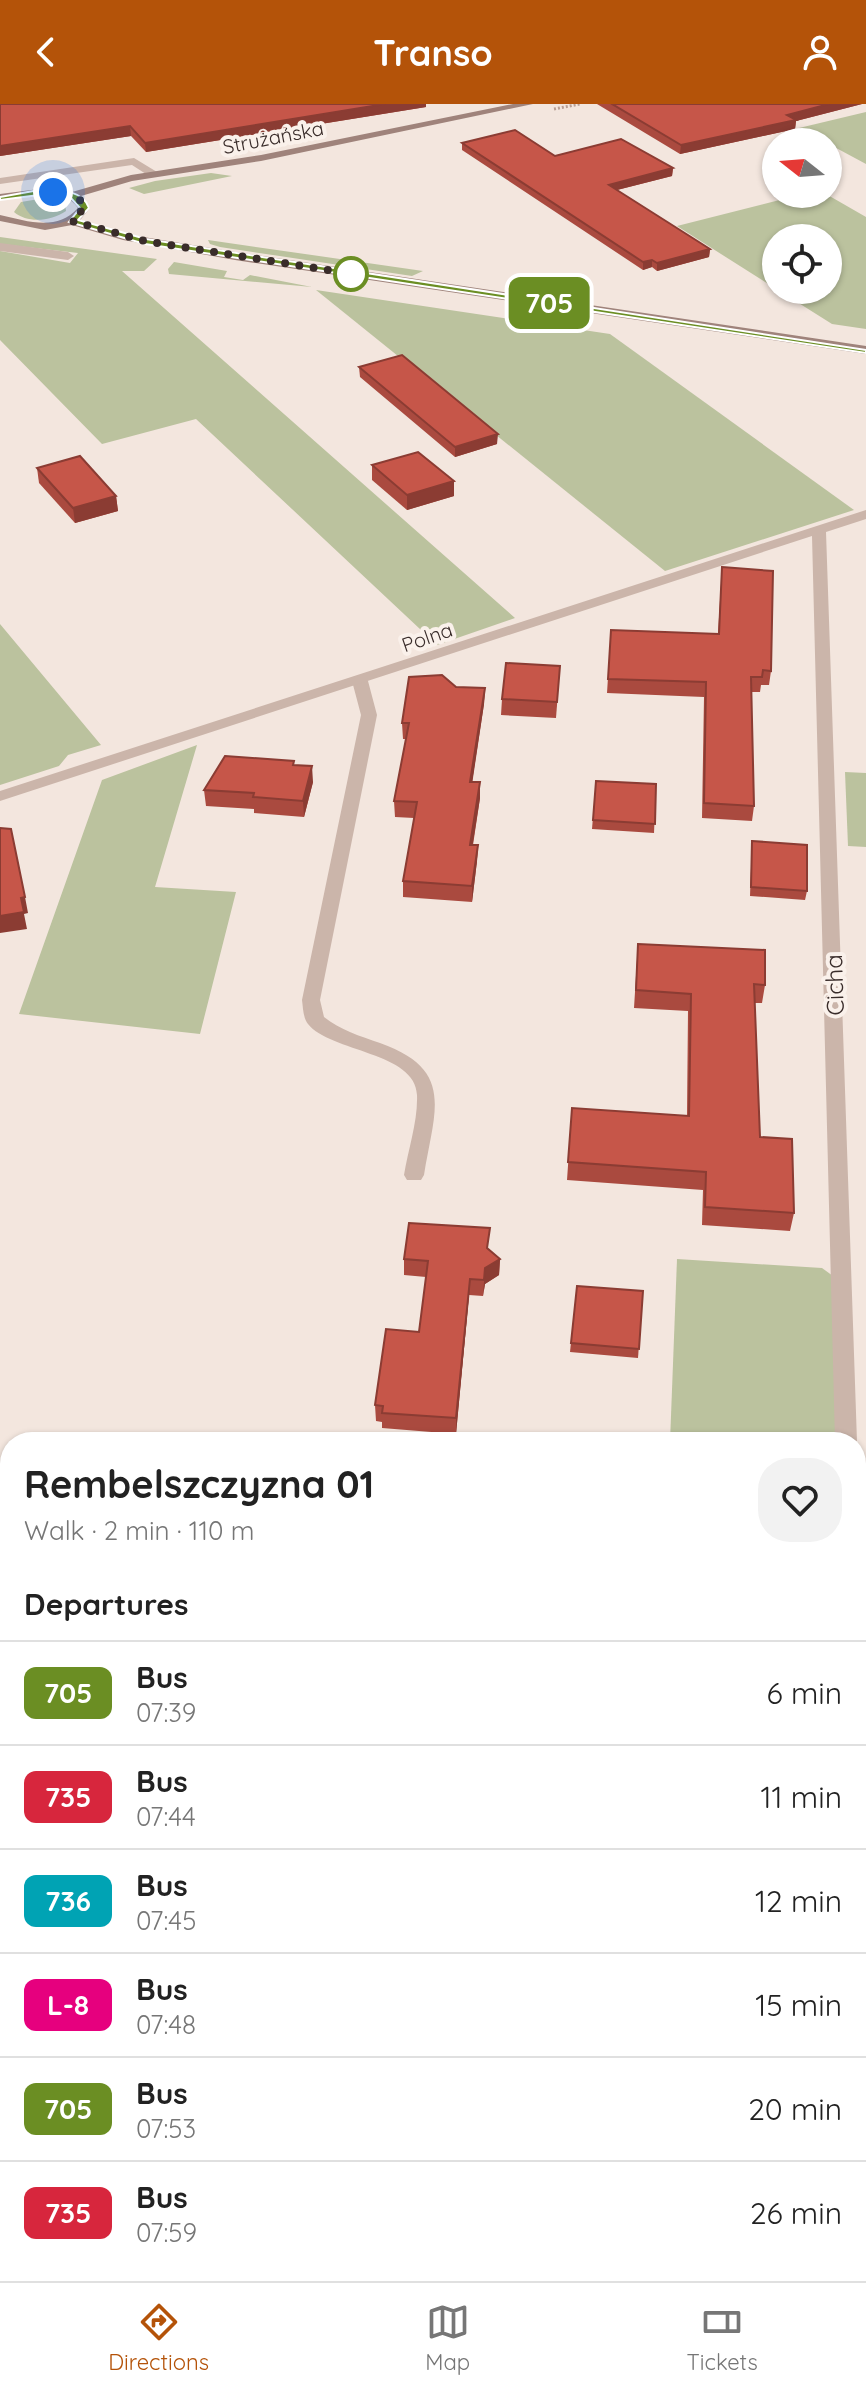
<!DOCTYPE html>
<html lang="en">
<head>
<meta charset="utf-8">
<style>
	:root { --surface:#fff; --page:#f2f2f2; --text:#222; --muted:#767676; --line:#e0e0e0; --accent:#b45309 }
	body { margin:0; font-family:Quicksand,sans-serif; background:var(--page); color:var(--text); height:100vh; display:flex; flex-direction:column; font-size:30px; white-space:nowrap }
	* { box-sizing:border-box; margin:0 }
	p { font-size:26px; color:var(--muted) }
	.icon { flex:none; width:44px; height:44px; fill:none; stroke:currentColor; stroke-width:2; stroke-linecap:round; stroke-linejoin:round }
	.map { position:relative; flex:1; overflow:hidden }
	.side { position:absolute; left:0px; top:1328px; width:866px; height:850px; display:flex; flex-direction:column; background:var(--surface); border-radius:32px 32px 0 0; box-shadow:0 2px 6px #0004 }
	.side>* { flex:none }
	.badge { padding:0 16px; border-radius:12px; font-size:28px; line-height:52px }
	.needle { width:52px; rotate:287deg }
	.fabs { position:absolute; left:762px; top:24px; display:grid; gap:16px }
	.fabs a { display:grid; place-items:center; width:80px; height:80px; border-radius:50%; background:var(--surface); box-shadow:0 2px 6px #0004; font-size:40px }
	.you { position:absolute; width:40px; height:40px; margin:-20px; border:6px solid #fff; border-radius:50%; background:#1a73e8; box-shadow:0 0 0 12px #1a73e833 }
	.map>.badge { position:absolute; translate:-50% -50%; box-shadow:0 0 0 4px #fff }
	h2 { padding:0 24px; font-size:30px; line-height:72px }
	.round { display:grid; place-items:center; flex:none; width:84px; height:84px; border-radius:32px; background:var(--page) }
	.overview { display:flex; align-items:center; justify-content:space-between; height:136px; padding:0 24px }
	h1 { font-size:38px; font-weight:700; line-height:60px }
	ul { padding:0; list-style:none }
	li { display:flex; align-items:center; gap:24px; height:104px; padding:0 24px; border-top:2px solid var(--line) }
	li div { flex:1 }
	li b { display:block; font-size:30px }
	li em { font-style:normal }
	li .badge { min-width:88px; font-weight:700; text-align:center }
	header { display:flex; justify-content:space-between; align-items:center; height:104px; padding:0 24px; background:var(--accent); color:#fff; font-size:36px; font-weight:700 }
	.tabs { display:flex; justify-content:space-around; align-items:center; height:112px; border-top:2px solid var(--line); background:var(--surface); font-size:22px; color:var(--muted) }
	.tabs a { display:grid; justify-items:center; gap:4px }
	.tabs .on { color:var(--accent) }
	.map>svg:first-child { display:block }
	.green { fill:#bbc29e }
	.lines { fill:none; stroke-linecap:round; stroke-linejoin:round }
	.path-far1 { stroke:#b79e94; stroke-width:3; stroke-dasharray:2 2; stroke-linecap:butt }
	.path { stroke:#b79e94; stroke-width:6; stroke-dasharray:5 5; stroke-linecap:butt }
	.lane { fill:#cbb5aa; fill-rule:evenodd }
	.street { fill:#cbb5aa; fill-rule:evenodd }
	.secondary { fill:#9f837b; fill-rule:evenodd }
	.wall { fill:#aa4a3f }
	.shaded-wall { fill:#8b3c33 }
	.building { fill:#c65649; stroke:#8b3c33; stroke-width:2 }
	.line { fill:#6b8e23; stroke:#fff; stroke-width:2 }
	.walk { stroke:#392c2a; stroke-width:8; stroke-dasharray:0 14.4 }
	.stop-dot { fill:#fff; stroke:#6b8e23; stroke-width:4 }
	.labels { text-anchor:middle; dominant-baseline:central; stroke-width:8; stroke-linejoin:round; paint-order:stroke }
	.far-street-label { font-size:20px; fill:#392c2a; stroke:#faf1eb }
	.street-label { font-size:24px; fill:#392c2a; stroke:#faf1eb }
</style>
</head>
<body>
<header><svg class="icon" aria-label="back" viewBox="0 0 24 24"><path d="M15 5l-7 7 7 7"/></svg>Transo<svg class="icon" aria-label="person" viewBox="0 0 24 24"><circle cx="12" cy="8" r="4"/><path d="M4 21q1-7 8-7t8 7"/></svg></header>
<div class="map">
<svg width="866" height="2177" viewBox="0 0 866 2177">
	<rect width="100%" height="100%" fill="#f3e6de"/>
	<!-- green -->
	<g class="green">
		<polygon points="866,8 866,60 799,24"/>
		<polygon points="211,69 232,72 144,90 129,84 155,77"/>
		<polygon points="803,90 826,90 866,113 866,225 832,220 778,186 828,186 828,134 776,134 776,185 677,122"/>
		<path d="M45,94L65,100L66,107C51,117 28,120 14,108L21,98Z"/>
		<polygon points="0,133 157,155 144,167 122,167 515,514 437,541 196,315 102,340 0,236 0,147 70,159 78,149 0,140"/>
		<polygon points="208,136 423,167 412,172 220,143 210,140"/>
		<polygon points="174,158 227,167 224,173 243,176 250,171 312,183 169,170 168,165"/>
		<polygon points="316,186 610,230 854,406 665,467"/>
		<polygon points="0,520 101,641 68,651 59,662 0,681"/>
		<polygon points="197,641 155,783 236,788 200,930 19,910 102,676"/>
		<polygon points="845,668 866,669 866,743 848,742"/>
		<polygon points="677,1155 822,1164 833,1172 837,1338 670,1338"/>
	</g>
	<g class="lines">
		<!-- path-far1 -->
		<polyline class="path-far1" points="554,5 580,0"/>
		<!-- path -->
		<polyline class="path" points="0,1543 10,1544"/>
		<!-- lane -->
		<g class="lane">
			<polygon points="134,54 157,68 157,72 149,72 132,61 0,80 0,74"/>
			<polygon points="0,139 68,148 74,152 68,156 0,147"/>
			<path d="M360,572L368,577L377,611L320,896L324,913C340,926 360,932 380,939C456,966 434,1007 424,1071L421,1076H407L404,1071C408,1046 418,1017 417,991C416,948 330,948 308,920C303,914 303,903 302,896L361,611L352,577Z"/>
		</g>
		<!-- street -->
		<g class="street">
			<polygon points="866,406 866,415 826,428 857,1338 856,1340 835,1338 812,432 0,697 0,687"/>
			<polygon points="856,1605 866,1606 866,1628 856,1627"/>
			<polygon points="856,1743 866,1748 866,2151 856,2146"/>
		</g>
		<!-- secondary -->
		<path class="secondary" d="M513,0H533L261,57L132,77L81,92L90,104L80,116L125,130L235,148L866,242V250L235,156L123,136L72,121L45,126L0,117V111C27,117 57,128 78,104C64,81 22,93 0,96V90L47,84L72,88L131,71L261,51Z"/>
	</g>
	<!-- wall -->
	<g class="wall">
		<polygon points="0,0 426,0 426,3 146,48 131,32 0,52"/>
		<polygon points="597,0 862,0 796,17 795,25 680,50"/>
		<polygon points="462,39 555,52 673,64 672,72 617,86 710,145 709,153 657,167 652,163 643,166 462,46"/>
		<polygon points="359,263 497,340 455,353 360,273"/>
		<polygon points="372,361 454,377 454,392 407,406 372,376"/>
		<polygon points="37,364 116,392 118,407 75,419 39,379"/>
		<polygon points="722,463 771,567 769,581 761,581 760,588 751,588 754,702 752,717 702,714 704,593 607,589 611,526 718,530"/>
		<polygon points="560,562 556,614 501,611 502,595"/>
		<polygon points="456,583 485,584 484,600 472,678 480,694 473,741 478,741 477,757 472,798 403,793 403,777 414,714 395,713 394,697 406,635 403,635 402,619"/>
		<polygon points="294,661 313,678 304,713 254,709 254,705 206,702 204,686"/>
		<polygon points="596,677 656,680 654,729 592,725"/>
		<polygon points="752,737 807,787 805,796 750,792"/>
		<polygon points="638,840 765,881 762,899 754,899 760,1033 794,1109 790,1127 702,1121 703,1086 567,1076 572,1004 687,1012 688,907 634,904"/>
		<polygon points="489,1145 500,1155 499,1171 485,1180 483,1192 469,1191 456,1330 382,1324 382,1318 376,1317 375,1301 419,1228 426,1173 404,1171 404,1155"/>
		<polygon points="577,1182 643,1187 638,1254 570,1248"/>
	</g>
	<!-- shaded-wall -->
	<g class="shaded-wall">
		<polygon points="385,0 426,0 426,3 146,48 145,39"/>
		<polygon points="829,0 862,0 796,17 795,25 680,50 681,41"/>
		<polygon points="130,22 131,32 0,52 0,42"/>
		<polygon points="673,64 672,72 609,88 609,81"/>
		<polygon points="710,145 709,153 657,167 657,159"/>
		<polygon points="652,156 652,163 643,166 643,158"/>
		<polygon points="498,330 497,340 455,353 455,343"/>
		<polygon points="454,377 454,392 407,406 407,391"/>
		<polygon points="116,392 118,407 75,419 73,404"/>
		<polygon points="485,584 484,600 470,694 470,678"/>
		<polygon points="312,662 313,678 304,713 303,697"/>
		<polygon points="480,678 480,694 470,757 470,741"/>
		<polygon points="478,741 477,757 472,798 472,782"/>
		<polygon points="25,793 28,809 24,810 27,825 0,829 0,812 21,794"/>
		<polygon points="500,1155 499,1171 485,1180 483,1192 485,1164"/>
		<polygon points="470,1175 469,1191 456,1330 456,1314"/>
	</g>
	<!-- building -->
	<g class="building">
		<polygon points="0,0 385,0 145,39 130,22 0,42"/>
		<polygon points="612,0 829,0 787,11 796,16 681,41"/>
		<polygon points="515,26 555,52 621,35 673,64 609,81 710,145 657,159 652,156 643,158 462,39"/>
		<polygon points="402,251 498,330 455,343 359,263"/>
		<polygon points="418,348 454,377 407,391 372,361"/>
		<polygon points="80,352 116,392 73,404 37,364"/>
		<polygon points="722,463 773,467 771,567 763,566 762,573 751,573 754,702 704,699 706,578 608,575 611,526 719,530"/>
		<polygon points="506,559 560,562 557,598 502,595"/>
		<polygon points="442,571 456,583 485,584 470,678 480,678 470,741 478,741 472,782 403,777 417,698 394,697 409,619 402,619 409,573"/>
		<polygon points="225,652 294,657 293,661 312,662 303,697 253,693 254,689 204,686"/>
		<polygon points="596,677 656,680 655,720 593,716"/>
		<polygon points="0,724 11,725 25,793 21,794 24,808 0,812"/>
		<polygon points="752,737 807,741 807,787 751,783"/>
		<polygon points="638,840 765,846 765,881 754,880 760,1033 792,1035 794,1109 705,1103 706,1068 568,1058 572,1004 689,1012 691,890 636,886"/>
		<polygon points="409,1119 490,1124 487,1144 500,1155 485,1164 484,1176 470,1175 456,1314 382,1309 383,1302 375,1301 386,1225 419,1228 428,1157 404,1155"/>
		<polygon points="577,1182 643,1187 639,1245 571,1239"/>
	</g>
	<!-- line -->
	<path class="line" d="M39,86C57,87 82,84 89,104L78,116L146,135L866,246V249L145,140L69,118L80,104L70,93L39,91L0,96V93Z"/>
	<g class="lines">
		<!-- walk -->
		<polyline class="walk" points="53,88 72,91 83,98 84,104 72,117 145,137 360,171 351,170"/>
	</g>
	<!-- markers -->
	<circle class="stop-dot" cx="351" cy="170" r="16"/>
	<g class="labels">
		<!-- far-street labels -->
		<g class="far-street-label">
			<text transform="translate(273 33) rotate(-11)">Strużańska</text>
			<text transform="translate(427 533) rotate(-19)">Polna</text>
		</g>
		<!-- street labels -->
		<g class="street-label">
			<text transform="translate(834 881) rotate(-92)">Cicha</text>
		</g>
	</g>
</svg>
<div class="fabs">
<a><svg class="needle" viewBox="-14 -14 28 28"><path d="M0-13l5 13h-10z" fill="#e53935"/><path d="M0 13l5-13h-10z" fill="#767676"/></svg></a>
<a><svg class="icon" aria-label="locate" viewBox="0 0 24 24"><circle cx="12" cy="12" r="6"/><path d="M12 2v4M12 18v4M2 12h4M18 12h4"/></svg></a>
</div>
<div class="you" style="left:53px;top:88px"></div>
<b class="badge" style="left:549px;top:199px;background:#6b8e23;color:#fff">705</b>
<section class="side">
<div class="overview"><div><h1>Rembelszczyzna 01</h1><p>Walk · 2 min · 110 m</p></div><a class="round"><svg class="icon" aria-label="heart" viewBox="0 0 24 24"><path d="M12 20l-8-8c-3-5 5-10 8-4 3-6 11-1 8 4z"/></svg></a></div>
<h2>Departures</h2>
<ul>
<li><span class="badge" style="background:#6b8e23;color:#fff">705</span><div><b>Bus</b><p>07:39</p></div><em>6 min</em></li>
<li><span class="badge" style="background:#d7263d;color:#fff">735</span><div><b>Bus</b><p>07:44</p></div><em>11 min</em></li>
<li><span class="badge" style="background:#00a3b4;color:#fff">736</span><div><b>Bus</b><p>07:45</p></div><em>12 min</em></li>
<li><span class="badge" style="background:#e6007e;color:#fff">L-8</span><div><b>Bus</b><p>07:48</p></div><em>15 min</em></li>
<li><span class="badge" style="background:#6b8e23;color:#fff">705</span><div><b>Bus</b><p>07:53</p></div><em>20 min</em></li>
<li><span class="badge" style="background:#d7263d;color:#fff">735</span><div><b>Bus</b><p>07:59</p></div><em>26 min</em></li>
</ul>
</section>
</div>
<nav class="tabs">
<a class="on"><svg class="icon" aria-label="directions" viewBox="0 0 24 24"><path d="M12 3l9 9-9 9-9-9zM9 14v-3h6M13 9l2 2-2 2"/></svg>Directions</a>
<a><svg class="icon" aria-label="map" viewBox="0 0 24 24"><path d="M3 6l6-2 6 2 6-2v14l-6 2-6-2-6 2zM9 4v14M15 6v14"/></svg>Map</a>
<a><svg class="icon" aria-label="tickets" viewBox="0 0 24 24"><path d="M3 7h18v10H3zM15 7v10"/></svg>Tickets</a>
</nav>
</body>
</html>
